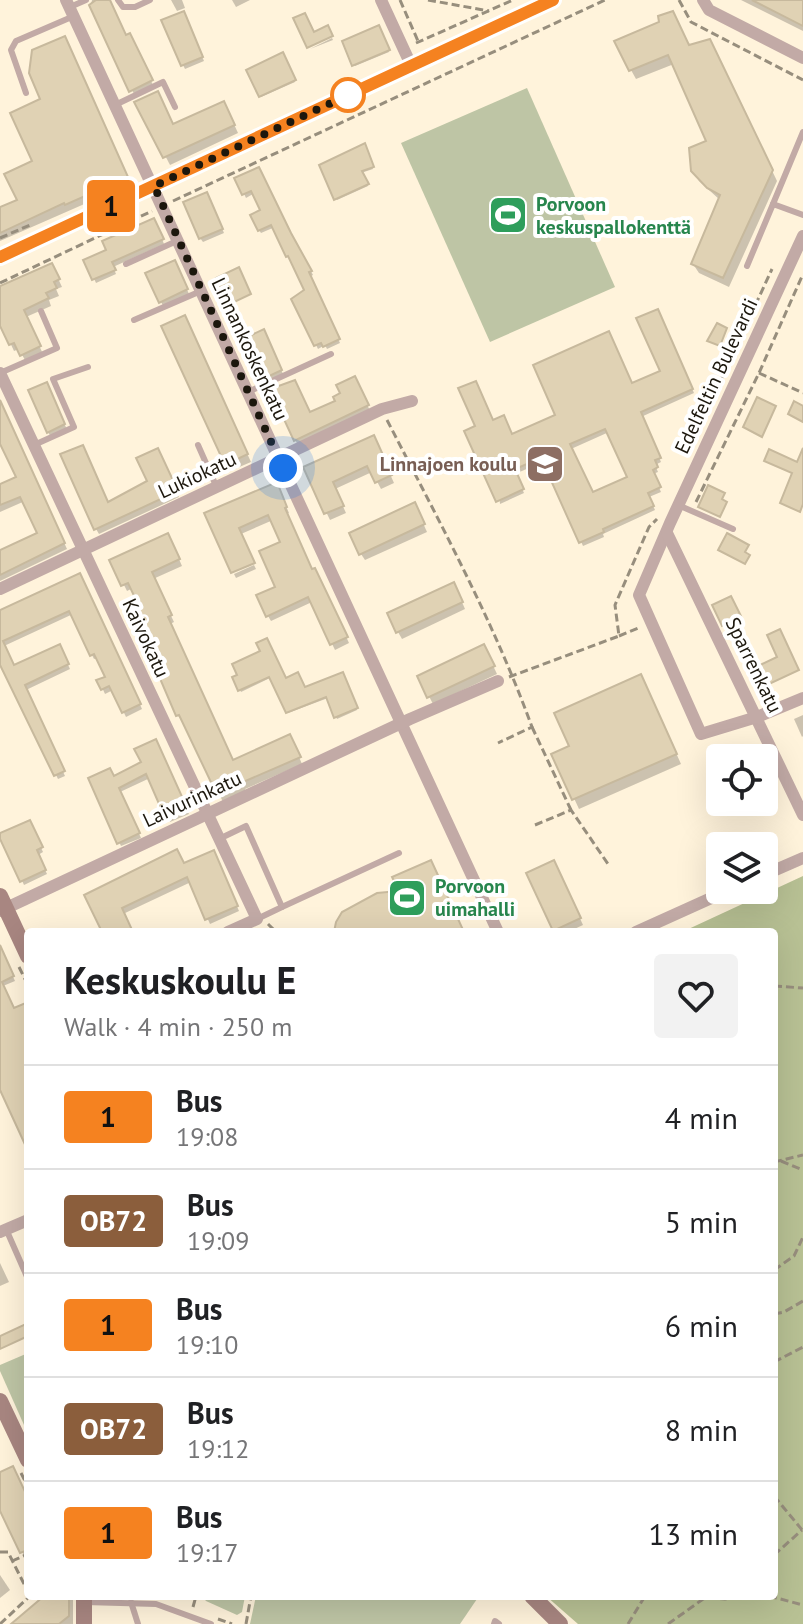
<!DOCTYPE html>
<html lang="en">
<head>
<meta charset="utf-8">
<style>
	:root { --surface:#fff; --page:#f2f2f2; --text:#202124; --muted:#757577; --line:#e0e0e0 }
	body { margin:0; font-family:"PT Sans",sans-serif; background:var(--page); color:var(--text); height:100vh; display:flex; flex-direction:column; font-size:30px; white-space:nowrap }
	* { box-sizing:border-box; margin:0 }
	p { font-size:26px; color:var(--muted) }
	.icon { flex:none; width:44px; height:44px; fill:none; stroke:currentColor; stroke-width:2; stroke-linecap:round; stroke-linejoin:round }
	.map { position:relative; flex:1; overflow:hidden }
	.drawer { position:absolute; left:24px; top:928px; width:754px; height:672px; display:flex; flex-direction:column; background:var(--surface); border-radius:8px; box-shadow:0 8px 32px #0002 }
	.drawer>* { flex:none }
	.badge { padding:0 16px; border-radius:6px; font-size:28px; line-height:52px }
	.controls { position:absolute; left:706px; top:744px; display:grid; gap:16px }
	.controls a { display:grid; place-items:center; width:72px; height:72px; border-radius:8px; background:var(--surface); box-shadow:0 8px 32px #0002; font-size:40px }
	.you { position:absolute; width:40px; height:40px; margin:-20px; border:6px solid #fff; border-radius:50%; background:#1a73e8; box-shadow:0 0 0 12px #1a73e833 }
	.map>.badge { position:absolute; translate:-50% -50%; box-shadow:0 0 0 4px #fff }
	.round { display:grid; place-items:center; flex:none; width:84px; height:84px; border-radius:8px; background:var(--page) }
	.headline { display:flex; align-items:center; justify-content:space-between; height:136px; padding:0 40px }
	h1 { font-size:38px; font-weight:800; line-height:60px }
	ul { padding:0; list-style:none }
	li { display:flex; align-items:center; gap:24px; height:104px; padding:0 40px; border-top:2px solid var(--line) }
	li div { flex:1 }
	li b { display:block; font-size:30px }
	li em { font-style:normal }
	li .badge { min-width:88px; font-weight:700; text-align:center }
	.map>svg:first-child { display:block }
	.green { fill:#bec5a5 }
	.forest { fill:#b8c194 }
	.shadow { fill:#0003; fill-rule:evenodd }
	.building { fill:#e0d2b4; stroke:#c7b99d; stroke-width:2; fill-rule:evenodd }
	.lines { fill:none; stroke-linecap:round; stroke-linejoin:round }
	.path { stroke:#978e7d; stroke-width:3; stroke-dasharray:8 4; stroke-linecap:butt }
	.lane { stroke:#c2aaa6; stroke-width:6 }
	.street { stroke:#c2aaa6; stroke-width:12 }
	.secondary { stroke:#a88681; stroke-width:16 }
	.line-casing { stroke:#fff; stroke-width:18 }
	.line { stroke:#f58220; stroke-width:12 }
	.walk { stroke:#1c170d; stroke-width:8; stroke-dasharray:0 14.4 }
	.stop-dot { fill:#fff; stroke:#f58220; stroke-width:4 }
	.labels { text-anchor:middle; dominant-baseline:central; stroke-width:8; stroke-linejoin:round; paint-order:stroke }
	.leisure-label { font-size:20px; font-weight:bold; fill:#27864d; stroke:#fff; text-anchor:start }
	.street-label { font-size:20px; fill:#1c170d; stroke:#fff }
	.education-label { font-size:20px; font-weight:bold; fill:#785e54; stroke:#fff; text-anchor:end }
</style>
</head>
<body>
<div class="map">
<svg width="803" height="1624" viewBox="0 0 803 1624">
	<rect width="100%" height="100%" fill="#fff3db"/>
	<!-- green -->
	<g class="green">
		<polygon points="527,88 615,287 490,342 401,143"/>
		<polygon points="28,1353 28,1434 0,1371 0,1365"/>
		<polygon points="202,1596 245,1596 242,1612 237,1615 206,1601"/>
		<polygon points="256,1596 479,1596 460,1624 250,1624"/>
	</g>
	<!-- forest -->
	<polygon class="forest" points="803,876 803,1624 578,1624 546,1596 774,1596 774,932 682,932"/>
	<!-- shadow -->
	<g class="shadow">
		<polygon points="92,0 108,0 126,37 129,36 153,85 134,94 91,5"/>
		<polygon points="171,0 182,0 185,8 177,11"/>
		<polygon points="232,0 250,0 236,7"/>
		<polygon points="741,0 803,0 803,31"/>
		<polygon points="185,17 204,61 185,69 183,65"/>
		<polygon points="661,23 689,48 715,51 777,181 729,287 699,273 693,264 720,200 699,181 693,170 709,142 674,64 636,79 631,70"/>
		<polygon points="378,28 389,52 355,66 344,42"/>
		<polygon points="332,38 333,40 310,49"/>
		<polygon points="67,45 130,184 0,241 0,209 19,201 34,162 43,100"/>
		<polygon points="282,55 295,82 261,97 249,71"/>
		<polygon points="228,111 238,133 170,165 154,134"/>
		<polygon points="364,146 373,169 361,173 368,186 337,200 321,166"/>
		<polygon points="259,169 313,275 309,277 340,343 327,349 325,345 318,349 294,300 307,291 275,227 261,233 259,230 263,211 253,194 246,198 237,179"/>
		<polygon points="209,198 224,233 203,242 200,238"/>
		<polygon points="156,224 164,244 113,267 116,274 96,283 86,261"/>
		<polygon points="174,262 189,294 163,306 148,274"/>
		<polygon points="55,272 62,287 56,289 59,296 49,300 51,306 26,317 43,354 26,362 19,349 14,351 0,321 0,289"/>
		<path d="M659,315L694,393L641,417L661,462L655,465L658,472L653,474L661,492L649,497L655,510L603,534L604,537L583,546L545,461L515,474L524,493L500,504L493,422L512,436L662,372ZM609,432L629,478L593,494L571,449Z"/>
		<polygon points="188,325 251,462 230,471 197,403"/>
		<polygon points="266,336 283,374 267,381 264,376"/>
		<polygon points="358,385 371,413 299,446 295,440 310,415 338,402"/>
		<polygon points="50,391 68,432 52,439 48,432"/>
		<polygon points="0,405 67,549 0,581 0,552 39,534 25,501 0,512 0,486 18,478 0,439"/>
		<polygon points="377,445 394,483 381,489 372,472 335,489 346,513 330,520 305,468"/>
		<polygon points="160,456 179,497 99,534 96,529 107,504 150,482"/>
		<polygon points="766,460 803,467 801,513 782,503 794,474"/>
		<polygon points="279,490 289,513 286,514 312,572 318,576 349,643 335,650 312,602 271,621 268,616 278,588 283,543 273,520 241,534 207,514"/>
		<polygon points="418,512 427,532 365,560 361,554"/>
		<polygon points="171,541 182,566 153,579 174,622 170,624 232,762 293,743 302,764 245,789 246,791 223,802 184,721 182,721 178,715 131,607 140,603 133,588 127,591 112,561"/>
		<polygon points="254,565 256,569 236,578 234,574"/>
		<polygon points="82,580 142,709 126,717 113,690 105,694 99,681 107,678 98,658 94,659 92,655 73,614 4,646 14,667 59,646 70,669 26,690 65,776 58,779 0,660 0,632"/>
		<polygon points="457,591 465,609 402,639 398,632"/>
		<polygon points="487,653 497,674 433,704 419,677"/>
		<polygon points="234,665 285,681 304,690 342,675 357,710 337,719 328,698 288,713 272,677 241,692 234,678 239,676"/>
		<polygon points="646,686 681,764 579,809 554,755 572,747"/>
		<polygon points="803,715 803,736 802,737 794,719"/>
		<polygon points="157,746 189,814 170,822 150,778 120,792 141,838 121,846 90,779 113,778 143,763"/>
		<polygon points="29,822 43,852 38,855 47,874 24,885 1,835"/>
		<polygon points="216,858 239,911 210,924 191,882 123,914 132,932 104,932 87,896"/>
		<polygon points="557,869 583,925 568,932 556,932 529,874"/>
		<polygon points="0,948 15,981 3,986 14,1010 28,1004 28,1146 0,1085"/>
		<polygon points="0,1263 9,1282 0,1286"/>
		<polygon points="0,1475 28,1500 28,1564 0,1505"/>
		<polygon points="0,1575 10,1590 0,1598"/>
		<polygon points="44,1596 73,1596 73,1624 17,1624 45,1598"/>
	</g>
	<!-- building -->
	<g class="building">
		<polygon points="96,0 110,0 126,35 130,33 153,80 129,92 89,5"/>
		<polygon points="752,0 803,0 803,26"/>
		<polygon points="184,11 203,57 181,66 161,20"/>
		<polygon points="673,11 689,45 710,39 773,170 723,278 691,264 720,195 707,188 691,171 689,148 706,141 668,55 629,71 614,41 659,22 658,16"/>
		<polygon points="305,13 314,32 328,25 333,36 307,48 293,18"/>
		<polygon points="379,25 390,50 352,66 342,41"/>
		<polygon points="65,36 128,177 65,205 64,203 0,233 0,207 17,200 4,174 32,161 10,113 40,99 29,73 32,50"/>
		<polygon points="283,52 296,80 259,97 246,70"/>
		<polygon points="158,91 173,124 224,101 235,125 163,158 134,102"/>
		<polygon points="365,143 374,167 362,171 369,184 334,200 319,165"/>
		<polygon points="259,167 291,233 312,271 309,272 340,339 323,347 321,343 314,346 291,299 304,290 288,256 286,257 271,225 258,231 250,215 260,210 251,191 242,195 234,178"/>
		<polygon points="207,192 223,229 199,239 183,202"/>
		<polygon points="154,218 164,239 112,262 116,270 92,280 83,260 106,250 102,241"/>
		<polygon points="175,260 188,289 159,303 145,273"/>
		<polygon points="52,263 60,279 54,282 57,288 46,293 49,298 24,310 41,346 20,356 14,343 9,345 0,326 0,286"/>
		<polygon points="239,267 251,294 228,305 216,278"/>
		<path d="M658,309L693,389L641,412L661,458L655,460L658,467L653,470L661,487L648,493L654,506L603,529L604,532L579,543L541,458L515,469L524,489L496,502L464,431L475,426L458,388L476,381L493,420L504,415L512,434L555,415L533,365L609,331L632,383L660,371L636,318ZM605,429L627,477L593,492L570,444Z"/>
		<polygon points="185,315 248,454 225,465 161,326"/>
		<polygon points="717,323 727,328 720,346 707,341"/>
		<polygon points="264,329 282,370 265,378 262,377 245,338"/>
		<polygon points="355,376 369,405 294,441 270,389 295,380 310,412 335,401 333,397 340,393 336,385"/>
		<polygon points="47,382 65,424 47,433 28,390"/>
		<polygon points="757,397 776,406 762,437 743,427"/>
		<polygon points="0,400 65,543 0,575 0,550 37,533 20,497 0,505 0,484 16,477 0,444"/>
		<polygon points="794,401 803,406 803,422 788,414"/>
		<polygon points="374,435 392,475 375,483 367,466 333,482 344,506 324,514 303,467"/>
		<polygon points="83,445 108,502 147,481 136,458 158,448 178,491 94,530 60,454"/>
		<polygon points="803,448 803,504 800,512 780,503 792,473 764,461 769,449 797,462"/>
		<polygon points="277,482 287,507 285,508 312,569 315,568 348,637 330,645 308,597 266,617 256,595 275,587 259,551 280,542 268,515 239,528 255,563 231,573 204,513"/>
		<polygon points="708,485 725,493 722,499 727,502 720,517 698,507"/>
		<polygon points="415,502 425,524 359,555 349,533"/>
		<polygon points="168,533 180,559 152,572 172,615 168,617 233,760 290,734 301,757 243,782 244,785 218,797 179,715 176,716 129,606 137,602 128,583 121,586 109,560"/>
		<polygon points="727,533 749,545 745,552 750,555 745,564 718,550"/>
		<polygon points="80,573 141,704 122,713 109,686 101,690 96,680 105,677 94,654 90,656 69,611 3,641 14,665 60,644 69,664 25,685 65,771 54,776 0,665 0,610"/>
		<polygon points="454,582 463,602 396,633 387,613"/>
		<polygon points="731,596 741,616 722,626 712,605"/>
		<polygon points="780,629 799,670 767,685 758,666 777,657 767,635"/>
		<polygon points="267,638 286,678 298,672 305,687 343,672 358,708 334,718 326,697 286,713 269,677 238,691 232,677 237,675 232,664 260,651 256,643"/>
		<polygon points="484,644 495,666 427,698 417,676"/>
		<polygon points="641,674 677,754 572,800 551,754 569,746 554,713"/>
		<polygon points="156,739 188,810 166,820 146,774 119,788 140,833 117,844 88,778 110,768 114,776 141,762 134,749"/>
		<polygon points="30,820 43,847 37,850 46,870 20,882 0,839 0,833"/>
		<polygon points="177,849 184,863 214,850 238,906 205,920 187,877 122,908 133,932 102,932 84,895"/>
		<polygon points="431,860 464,932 334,932 336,922 342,912 377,893 399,891 392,877"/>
		<polygon points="554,860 581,918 553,931 526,873"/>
		<polygon points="0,945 14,976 2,982 14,1008 28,1002 28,1151 0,1090"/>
		<polygon points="28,1323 28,1336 0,1349 0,1336"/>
		<polygon points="13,1466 28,1498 28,1550 20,1553 0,1511 0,1472"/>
		<polygon points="44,1596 69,1596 69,1616 59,1624 11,1624"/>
	</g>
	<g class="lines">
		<!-- path -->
		<g class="path">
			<polyline points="400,0 418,41"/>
			<polyline points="428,0 489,11"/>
			<polyline points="679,0 691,22 803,80"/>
			<polyline points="416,43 513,0"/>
			<polyline points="173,201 605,0"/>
			<polyline points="0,238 30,225"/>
			<polyline points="0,283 152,211"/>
			<polyline points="759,373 803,393"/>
			<path d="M387,420C439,521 493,620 532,727L498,743"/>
			<polyline points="695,436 772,269"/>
			<polyline points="696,502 759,373 803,274"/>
			<polyline points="619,636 641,627"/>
			<polyline points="509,677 619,636 615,605 649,527 657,519"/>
			<polyline points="532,727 571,810"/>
			<polyline points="535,825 571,810 608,864"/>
			<polyline points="738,899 757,890"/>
			<polyline points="268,924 276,932"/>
			<polyline points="19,967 28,985"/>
			<polyline points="774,986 803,988"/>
			<polyline points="781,1161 803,1170"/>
			<polyline points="774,1162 803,1155"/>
			<polyline points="774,1270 794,1256 803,1237"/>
			<polyline points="774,1314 784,1312 803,1301"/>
			<polyline points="774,1362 803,1347"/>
			<polyline points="21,1473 28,1487"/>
			<polyline points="774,1496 803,1531"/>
			<polyline points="0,1552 8,1552 28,1592"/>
			<polyline points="774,1555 802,1530"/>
			<polyline points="12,1561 28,1554"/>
			<polyline points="769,1596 803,1605"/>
			<polyline points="193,1607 196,1596"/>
			<polyline points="218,1619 232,1624"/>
			<polyline points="0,1624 30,1596"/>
			<polyline points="246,1624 251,1596"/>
			<polyline points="628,1624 645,1596"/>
			<polyline points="668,1624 706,1597 725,1599 739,1596"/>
		</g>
		<!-- lane -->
		<g class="lane">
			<polyline points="118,0 123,7 135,7 150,0"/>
			<polyline points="70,7 86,0"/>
			<polyline points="26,93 11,50 16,41 74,16"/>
			<polyline points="115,105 163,82 175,107"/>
			<polyline points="773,204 803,132"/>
			<polyline points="126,264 179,240"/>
			<polyline points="747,266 773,204 803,215"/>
			<polyline points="134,320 201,291"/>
			<polyline points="0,373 57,348 41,311"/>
			<polyline points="248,392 331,354"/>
			<polyline points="34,445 74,427 53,379 88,367"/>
			<polyline points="198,445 217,488"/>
			<polyline points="678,505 733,529"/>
			<polyline points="221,838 246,826 282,907 257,919"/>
			<polyline points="282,907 399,853"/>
			<polyline points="6,1229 28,1279"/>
			<polyline points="85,1602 156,1604 211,1624"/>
			<polyline points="131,1602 138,1624"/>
			<polyline points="494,1624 495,1621 499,1624"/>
		</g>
		<!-- street -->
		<g class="street">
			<polyline points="66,0 498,932"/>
			<polyline points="381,0 411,65"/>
			<polyline points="703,0 709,10 803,58"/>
			<polyline points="803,236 670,523 639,595 701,734 757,717 803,698"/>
			<polyline points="0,373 257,919 228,932"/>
			<polyline points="667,533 803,815"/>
			<polyline points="0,589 382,409 412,401"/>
			<polyline points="764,875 803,858"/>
			<polyline points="0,911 410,719 498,681"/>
			<polyline points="636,932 729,890"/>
			<polyline points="0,1232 28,1220"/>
		</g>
		<!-- secondary -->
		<g class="secondary">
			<polyline points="0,257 553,0"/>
			<polyline points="0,896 28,956"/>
			<polyline points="0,1401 28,1460"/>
			<polyline points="532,1596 560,1624"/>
			<polyline points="84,1624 84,1596"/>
		</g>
	</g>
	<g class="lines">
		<!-- line casing -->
		<g class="line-casing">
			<polyline id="line" points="0,257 553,0"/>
		</g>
		<!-- line -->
		<use href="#line" class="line"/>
		<!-- walk -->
		<polyline class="walk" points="283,468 154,186 348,95"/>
	</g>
	<!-- icons -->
	<defs>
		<g id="stadium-square" transform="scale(2)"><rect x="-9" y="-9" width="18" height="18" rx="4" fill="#2e9e5b" stroke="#fff"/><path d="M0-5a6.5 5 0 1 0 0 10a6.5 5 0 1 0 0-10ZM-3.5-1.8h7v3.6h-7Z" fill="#fff"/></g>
		<g id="school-square" transform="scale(2)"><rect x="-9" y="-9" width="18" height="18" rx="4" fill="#8d6e63" stroke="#fff"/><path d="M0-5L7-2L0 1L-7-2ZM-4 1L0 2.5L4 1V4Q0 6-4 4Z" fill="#fff"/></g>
	</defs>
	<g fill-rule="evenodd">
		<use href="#stadium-square" x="508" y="215"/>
		<use href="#school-square" x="545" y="464"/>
		<use href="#stadium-square" x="407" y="898"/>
	</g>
	<!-- markers -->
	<circle class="stop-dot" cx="348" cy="95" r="16"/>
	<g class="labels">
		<!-- leisure labels -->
		<g class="leisure-label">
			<text x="536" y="204">Porvoon<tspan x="536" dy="23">keskuspallokenttä</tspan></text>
			<text x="435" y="886">Porvoon<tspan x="435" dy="23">uimahalli</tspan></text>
		</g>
		<!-- street labels -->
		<g class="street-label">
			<text transform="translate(250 349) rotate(65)">Linnankoskenkatu</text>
			<text transform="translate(716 376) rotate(-65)">Edelfeltin Bulevardi</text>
			<text transform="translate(197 475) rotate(-25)">Lukiokatu</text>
			<text transform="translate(146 638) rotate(65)">Kaivokatu</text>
			<text transform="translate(754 665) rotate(64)">Sparrenkatu</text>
			<text transform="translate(192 799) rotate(-25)">Laivurinkatu</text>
		</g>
		<!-- education labels -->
		<g class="education-label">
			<text x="517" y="464">Linnajoen koulu</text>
		</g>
	</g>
</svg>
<div class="controls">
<a><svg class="icon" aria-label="locate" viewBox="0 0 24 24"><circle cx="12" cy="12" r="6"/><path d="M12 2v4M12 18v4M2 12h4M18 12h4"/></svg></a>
<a><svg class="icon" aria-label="layers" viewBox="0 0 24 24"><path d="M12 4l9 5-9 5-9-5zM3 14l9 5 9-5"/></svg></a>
</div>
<div class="you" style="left:283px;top:468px"></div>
<b class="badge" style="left:111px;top:206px;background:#f58220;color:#111">1</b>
<section class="drawer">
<div class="headline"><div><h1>Keskuskoulu E</h1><p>Walk · 4 min · 250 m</p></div><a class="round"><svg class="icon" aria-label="heart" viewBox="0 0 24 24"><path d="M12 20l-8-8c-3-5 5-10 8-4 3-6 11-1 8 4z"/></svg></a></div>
<ul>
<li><span class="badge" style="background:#f58220;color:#111">1</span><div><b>Bus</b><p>19:08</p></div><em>4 min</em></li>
<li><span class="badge" style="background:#8b5e3c;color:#fff">OB72</span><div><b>Bus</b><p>19:09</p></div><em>5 min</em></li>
<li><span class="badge" style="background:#f58220;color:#111">1</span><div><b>Bus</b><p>19:10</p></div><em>6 min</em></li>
<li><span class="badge" style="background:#8b5e3c;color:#fff">OB72</span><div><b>Bus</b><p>19:12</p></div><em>8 min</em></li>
<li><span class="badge" style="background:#f58220;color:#111">1</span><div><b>Bus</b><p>19:17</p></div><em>13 min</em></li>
</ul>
</section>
</div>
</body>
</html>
